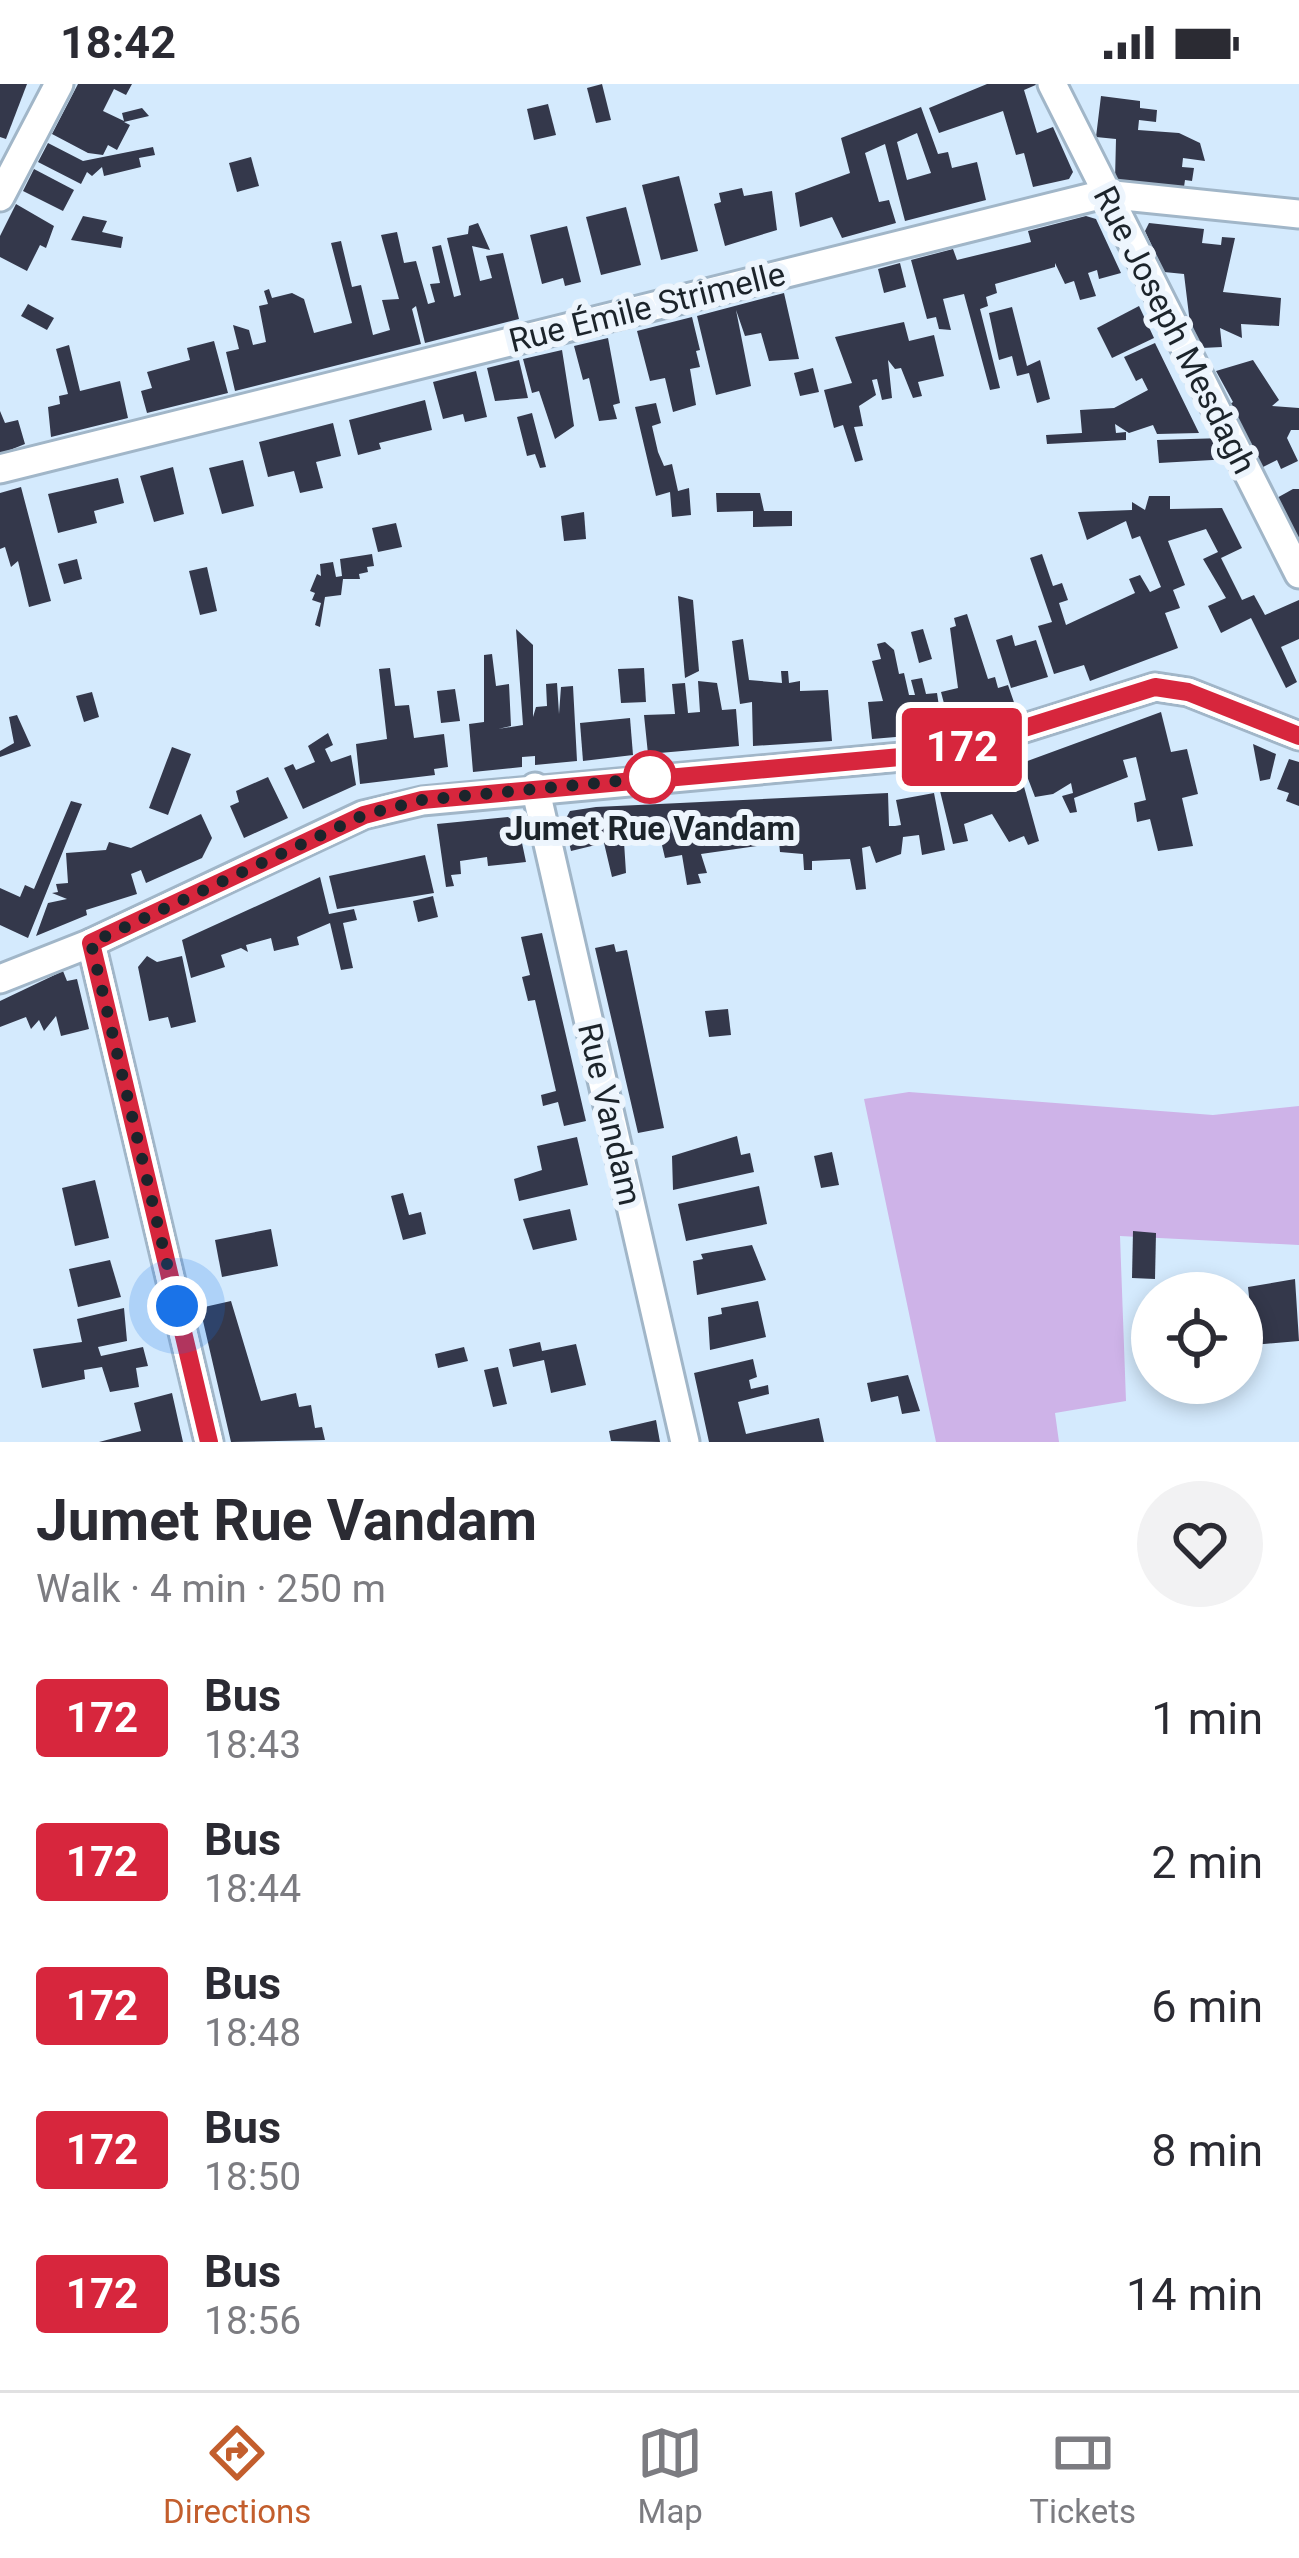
<!DOCTYPE html>
<html lang="en">
<head>
<meta charset="utf-8">
<style>
	:root { --surface:#fff; --page:#f2f2f3; --text:#2b2b33; --muted:#7c7c81; --line:#e1e1e2; --accent:#c35e2d }
	body { margin:0; font-family:Roboto,sans-serif; background:var(--page); color:var(--text); height:100vh; display:flex; flex-direction:column; font-size:45px; white-space:nowrap }
	* { box-sizing:border-box; margin:0 }
	p { font-size:39px; color:var(--muted) }
	.icon { flex:none; width:66px; height:66px; fill:none; stroke:currentColor; stroke-width:2; stroke-linecap:round; stroke-linejoin:round }
	.map { position:relative; height:1358px; overflow:hidden }
	.drawer { display:flex; flex-direction:column; background:var(--surface); flex:1 }
	.drawer>* { flex:none }
	.badge { padding:0 24px; border-radius:9px; font-size:42px; line-height:78px }
	.fabs { position:absolute; left:1131px; top:1188px; display:grid; gap:24px }
	.fabs a { display:grid; place-items:center; width:132px; height:132px; border-radius:50%; background:var(--surface); box-shadow:0 6px 18px #0003; font-size:60px }
	.you { position:absolute; width:60px; height:60px; margin:-30px; border:9px solid #fff; border-radius:50%; background:#1a73e8; box-shadow:0 0 0 18px #1a73e833 }
	.map>.badge { position:absolute; translate:-50% -50%; box-shadow:0 0 0 6px #fff }
	.round { display:grid; place-items:center; flex:none; width:126px; height:126px; border-radius:63px; background:var(--page) }
	.headline { display:flex; align-items:center; justify-content:space-between; height:204px; padding:0 36px }
	h1 { font-size:57px; font-weight:700; line-height:90px }
	ul { padding:0; list-style:none }
	li { display:flex; align-items:center; gap:36px; height:144px; padding:0 36px }
	li div { flex:1 }
	li b { display:block; font-size:45px }
	li em { font-style:normal }
	li .badge { min-width:132px; font-weight:700; text-align:center }
	.status { display:flex; justify-content:space-between; align-items:center; height:84px; padding:0 60px; background:var(--surface); direction:ltr }
	.status svg { height:33px; fill:currentColor }
	.tab-bar { display:flex; justify-content:space-around; align-items:center; height:168px; border-top:3px solid var(--line); background:var(--surface); font-size:33px; color:var(--muted) }
	.tab-bar a { display:grid; justify-items:center; gap:6px }
	.tab-bar .selected { color:var(--accent) }
	.map>svg:first-child { display:block }
	.green { fill:#ceb3e8 }
	.building { fill:#34384b; fill-rule:evenodd }
	.lines { fill:none; stroke-linecap:round; stroke-linejoin:round }
	.minor-casing { stroke:#a1b6c8; stroke-width:33 }
	.minor { stroke:#fff; stroke-width:27 }
	.line-casing { stroke:#fff; stroke-width:27 }
	.line { stroke:#d7263d; stroke-width:18 }
	.walk { stroke:#1c242b; stroke-width:12; stroke-dasharray:0 21.6 }
	.stop-dot { fill:#fff; stroke:#d7263d; stroke-width:6 }
	.labels { text-anchor:middle; dominant-baseline:central; stroke-width:12; stroke-linejoin:round; paint-order:stroke }
	.street-label { font-size:33px; fill:#1c242b; stroke:#edf5fd }
	.stop-label { font-size:33px; font-weight:bold; fill:#1c242b; stroke:#edf5fd }
</style>
</head>
<body>
<div class="status"><b>18:42</b><svg viewBox="0 0 49 12"><path d="M0 12V9h3v3zM5 12V6h3v6zM10 12V3h3v9zM15 12V0h3v12zM26 1h20v11H26zM47 4h2v5h-2z"/></svg></div>
<div class="map">
<svg width="1299" height="1358" viewBox="0 0 1299 1358">
	<rect width="100%" height="100%" fill="#d4eafd"/>
	<!-- green -->
	<polygon class="green" points="909,1008 1213,1031 1299,1022 1299,1161 1120,1152 1126,1317 1055,1329 1059,1358 936,1358 864,1015"/>
	<!-- building -->
	<g class="building">
		<polygon points="0,0 27,0 6,55 0,53"/>
		<polygon points="78,0 132,0 126,11 114,5 103,27 124,37 122,29 142,24 149,32 124,38 130,41 117,66 108,61 103,71 88,69 52,50"/>
		<polygon points="602,0 611,36 596,39 587,4"/>
		<polygon points="987,0 1038,0 1024,6 1037,49 1053,43 1073,88 1069,95 1033,103 1024,69 1016,71 1003,27 939,49 929,24"/>
		<polygon points="1101,12 1140,17 1140,24 1157,26 1156,38 1139,36 1138,46 1179,49 1200,59 1205,77 1183,74 1182,83 1194,84 1192,97 1185,96 1184,103 1115,96 1116,55 1096,53"/>
		<polygon points="548,20 556,51 534,56 527,25"/>
		<path d="M921,23L938,70L948,68L952,84L977,78L986,116L905,137L885,60L865,69L879,118L889,116L896,139L842,154L832,133L800,143L795,109L850,89L841,54ZM917,49L931,89L907,96L897,58Z"/>
		<polygon points="48,59 83,77 153,63 155,71 139,74 141,83 104,92 102,83 92,92 87,88 81,100 38,78"/>
		<polygon points="251,73 259,102 237,108 229,79"/>
		<polygon points="34,85 74,106 63,127 23,107"/>
		<polygon points="679,92 698,167 661,176 642,101"/>
		<polygon points="742,104 744,112 772,107 777,146 725,162 714,120 721,118 719,109"/>
		<polygon points="16,120 54,142 46,164 40,161 27,187 0,173 0,152"/>
		<polygon points="626,123 641,181 601,191 586,133"/>
		<polygon points="83,132 107,137 102,148 123,153 121,164 71,156"/>
		<polygon points="1086,132 1096,135 1121,189 1099,195 1097,186 1088,189 1096,212 1080,216 1074,197 1065,200 1055,179 1055,183 995,200 997,209 986,213 988,222 980,225 1000,304 990,306 964,210 943,215 951,246 939,245 936,233 927,235 911,176 953,165 957,176 1031,158 1028,147"/>
		<polygon points="478,139 490,166 472,162 480,197 492,194 486,172 503,169 519,235 425,259 416,222 412,225 421,260 235,307 226,268 239,265 233,241 249,246 253,261 266,258 259,222 268,220 264,207 269,205 272,214 292,209 304,215 314,249 352,239 331,159 341,157 352,203 361,201 373,251 390,246 382,216 399,215 381,151 397,148 404,179 416,177 428,220 435,218 430,200 440,199 432,163 441,161 454,213 461,211 447,154 468,150 469,142"/>
		<polygon points="1149,139 1204,145 1202,159 1221,161 1222,153 1235,154 1223,208 1281,214 1279,242 1241,240 1242,254 1220,244 1222,263 1202,264 1191,248 1184,190 1164,188 1145,147"/>
		<polygon points="567,142 581,198 565,202 563,194 542,200 530,151"/>
		<polygon points="900,179 906,203 884,209 878,185"/>
		<polygon points="784,209 799,275 769,277 761,249 745,252 736,226 751,302 716,311 697,232"/>
		<polygon points="28,220 54,234 47,246 21,232"/>
		<polygon points="1139,222 1154,254 1112,274 1097,244"/>
		<polygon points="1012,223 1027,282 1040,276 1050,315 1037,319 1029,289 1017,292 1012,272 999,276 989,229"/>
		<polygon points="692,233 700,266 696,267 700,283 690,285 696,321 673,328 665,294 650,297 637,247"/>
		<polygon points="904,238 909,257 934,251 944,292 918,298 922,312 913,314 901,284 895,285 888,276 892,314 882,316 877,295 872,296 876,311 859,322 863,342 854,343 863,376 855,378 843,341 834,344 824,306 852,299 835,253"/>
		<polygon points="608,254 620,319 613,321 617,335 599,337 589,294 583,296 574,262"/>
		<polygon points="214,257 228,309 147,329 141,307 152,304 147,288 190,276 187,264"/>
		<polygon points="1155,259 1199,349 1157,350 1153,341 1129,349 1115,340 1116,349 1126,348 1126,356 1047,360 1046,351 1082,349 1080,326 1114,324 1148,306 1142,294 1136,297 1124,273"/>
		<polygon points="69,261 80,307 120,297 128,334 51,353 48,323 60,320 59,312 68,310 56,265"/>
		<polygon points="562,266 574,342 555,355 539,307 532,309 523,275"/>
		<polygon points="519,276 528,314 495,317 487,284"/>
		<polygon points="1253,276 1279,316 1272,322 1299,324 1299,346 1291,346 1287,354 1298,377 1281,385 1277,376 1261,384 1237,335 1231,338 1224,324 1233,318 1216,287"/>
		<polygon points="813,284 819,308 800,312 794,289"/>
		<polygon points="476,287 487,333 465,338 463,330 443,335 433,298"/>
		<polygon points="425,316 432,346 379,359 381,365 358,371 349,336"/>
		<polygon points="656,319 661,339 652,342 658,368 664,382 672,380 678,407 689,404 691,431 672,433 670,408 656,412 635,323"/>
		<polygon points="0,327 5,339 18,336 25,360 0,370"/>
		<polygon points="532,329 546,383 540,384 535,370 527,372 517,333"/>
		<polygon points="333,339 341,372 316,378 323,404 300,409 294,387 268,393 259,358"/>
		<polygon points="1224,354 1230,375 1159,379 1157,356"/>
		<polygon points="243,376 254,422 222,430 209,384"/>
		<polygon points="173,383 184,430 154,438 140,392"/>
		<polygon points="118,394 124,419 94,427 97,439 58,449 48,410"/>
		<polygon points="21,403 51,517 29,523 18,477 11,483 5,463 0,465 0,409"/>
		<polygon points="1293,405 1299,405 1299,458 1275,415"/>
		<polygon points="716,409 760,409 764,427 792,427 792,442 753,443 753,427 717,428"/>
		<polygon points="1149,412 1170,412 1170,425 1222,424 1242,464 1221,474 1242,516 1254,511 1265,531 1299,516 1299,555 1281,563 1297,598 1286,604 1251,534 1221,549 1208,522 1226,514 1203,475 1218,468 1206,445 1168,457 1185,501 1173,506 1180,524 1165,529 1178,564 1090,597 1084,581 1054,590 1038,542 1052,538 1030,474 1042,470 1053,502 1062,499 1068,516 1059,519 1066,541 1135,509 1129,495 1140,491 1150,508 1161,503 1140,452 1132,455 1126,437 1087,456 1078,428 1132,426 1132,418 1145,426"/>
		<polygon points="584,428 586,455 564,457 561,432"/>
		<polygon points="396,439 402,463 378,468 372,444"/>
		<polygon points="372,470 374,482 367,483 368,488 359,490 360,495 343,495 341,511 325,513 320,543 315,541 321,519 312,516 315,509 310,507 317,490 321,492 320,480 333,478 336,493 342,492 340,475"/>
		<polygon points="77,475 82,495 64,500 58,480"/>
		<polygon points="207,483 217,527 200,531 189,487"/>
		<polygon points="678,512 693,516 699,587 685,594"/>
		<polygon points="967,530 988,595 995,593 998,604 1008,601 1017,627 951,646 941,608 958,604 950,544 956,542 954,534"/>
		<polygon points="516,545 533,561 533,633 536,623 547,622 546,600 557,599 559,630 561,603 573,602 577,677 535,681 535,672 522,673 522,683 473,688 469,640 484,638 484,571 492,570 496,602 509,600 511,642 498,645 523,641"/>
		<polygon points="923,545 932,575 919,579 911,548"/>
		<polygon points="1012,551 1015,562 1036,556 1048,593 1011,604 996,556"/>
		<polygon points="743,555 749,596 782,599 781,587 788,587 789,599 800,597 800,607 828,606 832,657 753,662 752,618 740,620 732,557"/>
		<polygon points="885,558 894,566 899,590 904,589 909,611 915,611 911,596 922,594 926,610 937,609 943,649 872,655 868,618 883,617 872,577 881,575 877,560"/>
		<polygon points="390,584 395,622 409,621 414,654 444,650 448,683 434,685 435,691 360,700 356,660 387,655 379,585"/>
		<polygon points="644,584 646,618 621,619 618,585"/>
		<polygon points="698,597 717,599 722,626 736,625 739,662 648,670 644,631 675,630 672,600 685,599 688,629 700,628"/>
		<polygon points="455,605 460,637 441,639 437,607"/>
		<polygon points="92,608 99,633 84,638 76,612"/>
		<polygon points="1161,628 1171,668 1187,665 1198,710 1182,714 1193,762 1158,767 1150,735 1137,738 1134,719 1146,716 1136,673 1123,676 1128,693 1074,714 1077,728 1070,729 1062,712 1073,709 1071,699 1053,710 1035,713 1022,679"/>
		<polygon points="17,631 31,662 0,673 0,667 14,659 9,633"/>
		<polygon points="630,634 633,671 583,677 580,639"/>
		<polygon points="328,649 333,661 325,665 331,678 351,671 356,701 303,725 284,684 293,680 296,686 315,678 308,662"/>
		<polygon points="1253,660 1276,670 1270,695 1260,697"/>
		<polygon points="172,663 191,670 168,731 149,724"/>
		<polygon points="1289,675 1299,678 1299,722 1286,717 1289,709 1277,705"/>
		<polygon points="1018,681 1039,757 1028,761 1024,752 1009,758 992,730 964,740 968,757 953,760 940,707"/>
		<polygon points="268,693 288,734 244,754 230,722 239,718 236,707"/>
		<polygon points="888,709 889,742 895,742 901,741 896,716 934,709 945,766 922,771 919,751 903,753 901,770 876,779 870,762 862,764 866,805 856,806 850,775 812,777 812,786 804,786 803,770 780,768 778,749 754,750 757,762 701,770 707,789 698,790 701,799 687,801 682,771 665,774 661,757 624,758 626,789 612,793 604,759 571,767 564,738 570,727 596,723"/>
		<polygon points="71,717 82,720 28,854 0,841 0,804 20,813 25,801 34,805"/>
		<polygon points="201,730 212,754 202,774 146,799 141,786 131,790 137,810 86,826 87,831 36,852 48,819 67,815 52,809 58,808 56,800 68,799 66,769 106,766 109,758 131,764"/>
		<polygon points="508,733 518,740 526,778 488,782 487,773 460,777 461,790 451,791 454,802 446,803 437,740"/>
		<polygon points="425,771 434,809 337,825 329,792"/>
		<polygon points="320,793 329,830 354,825 357,836 343,839 353,884 341,886 330,839 297,853 299,861 274,867 271,854 246,861 248,868 241,864 221,871 225,883 191,894 182,856"/>
		<polygon points="433,812 438,833 418,838 413,817"/>
		<polygon points="542,849 586,1037 564,1042 558,1018 543,1022 541,1011 556,1007 535,916 528,917 522,893 530,891 521,853"/>
		<polygon points="614,860 616,868 627,866 664,1044 638,1049 595,864"/>
		<polygon points="147,872 157,878 182,872 196,938 171,944 168,933 149,937 138,883"/>
		<polygon points="63,887 67,897 77,895 89,945 61,952 56,932 44,947 39,936 31,945 26,933 0,943 0,917"/>
		<polygon points="728,925 731,951 709,953 705,927"/>
		<polygon points="737,1052 741,1071 750,1069 754,1088 673,1106 672,1072"/>
		<polygon points="577,1053 588,1101 519,1117 514,1095 542,1086 537,1062"/>
		<polygon points="832,1068 839,1101 821,1104 814,1072"/>
		<polygon points="95,1096 109,1154 75,1162 62,1104"/>
		<polygon points="759,1102 767,1140 686,1157 678,1120"/>
		<polygon points="403,1109 409,1131 421,1128 426,1150 403,1156 391,1112"/>
		<polygon points="570,1125 577,1156 533,1166 523,1135"/>
		<polygon points="271,1145 278,1182 222,1193 215,1156"/>
		<polygon points="1133,1147 1156,1149 1155,1195 1132,1194"/>
		<polygon points="752,1161 766,1196 697,1211 693,1177 703,1175 701,1170"/>
		<polygon points="110,1176 121,1213 78,1223 69,1185"/>
		<polygon points="1295,1195 1299,1257 1242,1262 1242,1232 1251,1231 1248,1203"/>
		<polygon points="231,1217 261,1317 296,1309 299,1323 311,1321 315,1344 322,1343 325,1356 231,1358 200,1224"/>
		<polygon points="758,1217 766,1253 710,1266 708,1233 722,1230 721,1224"/>
		<polygon points="124,1224 127,1257 98,1263 101,1272 143,1263 148,1282 136,1284 139,1303 110,1308 102,1283 84,1286 85,1295 42,1304 33,1265 82,1258 77,1235"/>
		<polygon points="540,1258 542,1267 576,1260 586,1301 551,1309 544,1276 513,1283 509,1265"/>
		<polygon points="464,1263 468,1277 438,1284 435,1270"/>
		<polygon points="753,1275 757,1293 749,1296 751,1305 768,1301 769,1310 738,1318 746,1350 819,1334 824,1358 709,1358 694,1289"/>
		<polygon points="498,1283 507,1320 493,1323 484,1286"/>
		<polygon points="908,1291 920,1327 902,1330 898,1312 871,1318 867,1299"/>
		<polygon points="172,1309 183,1358 99,1358 141,1347 134,1319"/>
		<polygon points="656,1336 660,1358 611,1357 609,1347"/>
	</g>
	<g class="lines">
		<!-- minor casing -->
		<g class="minor-casing">
			<g id="minor">
				<polyline points="1052,0 1299,490"/>
				<polyline points="0,113 59,0"/>
				<polyline points="0,385 1104,110 1299,130"/>
				<polyline points="535,703 685,1358"/>
				<polyline points="91,859 209,1358"/>
				<polyline points="0,895 91,859 363,731 422,717 945,669 1155,603 1188,608 1299,652"/>
			</g>
		</g>
		<!-- minor -->
		<use href="#minor" class="minor"/>
	</g>
	<g class="lines">
		<!-- line casing -->
		<g class="line-casing">
			<polyline id="line" points="209,1358 91,859 364,731 422,716 945,669 1155,603 1188,608 1299,652"/>
		</g>
		<!-- line -->
		<use href="#line" class="line"/>
		<!-- walk -->
		<polyline class="walk" points="177,1222 91,859 364,731 422,716 660,693 650,693"/>
	</g>
	<!-- markers -->
	<circle class="stop-dot" cx="650" cy="693" r="24"/>
	<g class="labels">
		<!-- street labels -->
		<g class="street-label">
			<text transform="translate(647 223) rotate(-14)">Rue Émile Strimelle</text>
			<text transform="translate(1175 246) rotate(63)">Rue Joseph Mesdagh</text>
			<text transform="translate(610 1030) rotate(77)">Rue Vandam</text>
		</g>
		<!-- stop labels -->
		<g class="stop-label">
			<text x="650" y="744">Jumet Rue Vandam</text>
		</g>
	</g>
</svg>
<div class="fabs">
<a><svg class="icon" aria-label="locate" viewBox="0 0 24 24"><circle cx="12" cy="12" r="6"/><path d="M12 2v4M12 18v4M2 12h4M18 12h4"/></svg></a>
</div>
<div class="you" style="left:177px;top:1222px"></div>
<b class="badge" style="left:962px;top:663px;background:#d7263d;color:#fff">172</b>
</div>
<section class="drawer">
<div class="headline"><div><h1>Jumet Rue Vandam</h1><p>Walk · 4 min · 250 m</p></div><a class="round"><svg class="icon" aria-label="heart" viewBox="0 0 24 24"><path d="M12 20l-8-8c-3-5 5-10 8-4 3-6 11-1 8 4z"/></svg></a></div>
<ul>
<li><span class="badge" style="background:#d7263d;color:#fff">172</span><div><b>Bus</b><p>18:43</p></div><em>1 min</em></li>
<li><span class="badge" style="background:#d7263d;color:#fff">172</span><div><b>Bus</b><p>18:44</p></div><em>2 min</em></li>
<li><span class="badge" style="background:#d7263d;color:#fff">172</span><div><b>Bus</b><p>18:48</p></div><em>6 min</em></li>
<li><span class="badge" style="background:#d7263d;color:#fff">172</span><div><b>Bus</b><p>18:50</p></div><em>8 min</em></li>
<li><span class="badge" style="background:#d7263d;color:#fff">172</span><div><b>Bus</b><p>18:56</p></div><em>14 min</em></li>
</ul>
</section>
<nav class="tab-bar">
<a class="selected"><svg class="icon" aria-label="directions" viewBox="0 0 24 24"><path d="M12 3l9 9-9 9-9-9zM9 14v-3h6M13 9l2 2-2 2"/></svg>Directions</a>
<a><svg class="icon" aria-label="map" viewBox="0 0 24 24"><path d="M3 6l6-2 6 2 6-2v14l-6 2-6-2-6 2zM9 4v14M15 6v14"/></svg>Map</a>
<a><svg class="icon" aria-label="tickets" viewBox="0 0 24 24"><path d="M3 7h18v10H3zM15 7v10"/></svg>Tickets</a>
</nav>
</body>
</html>
